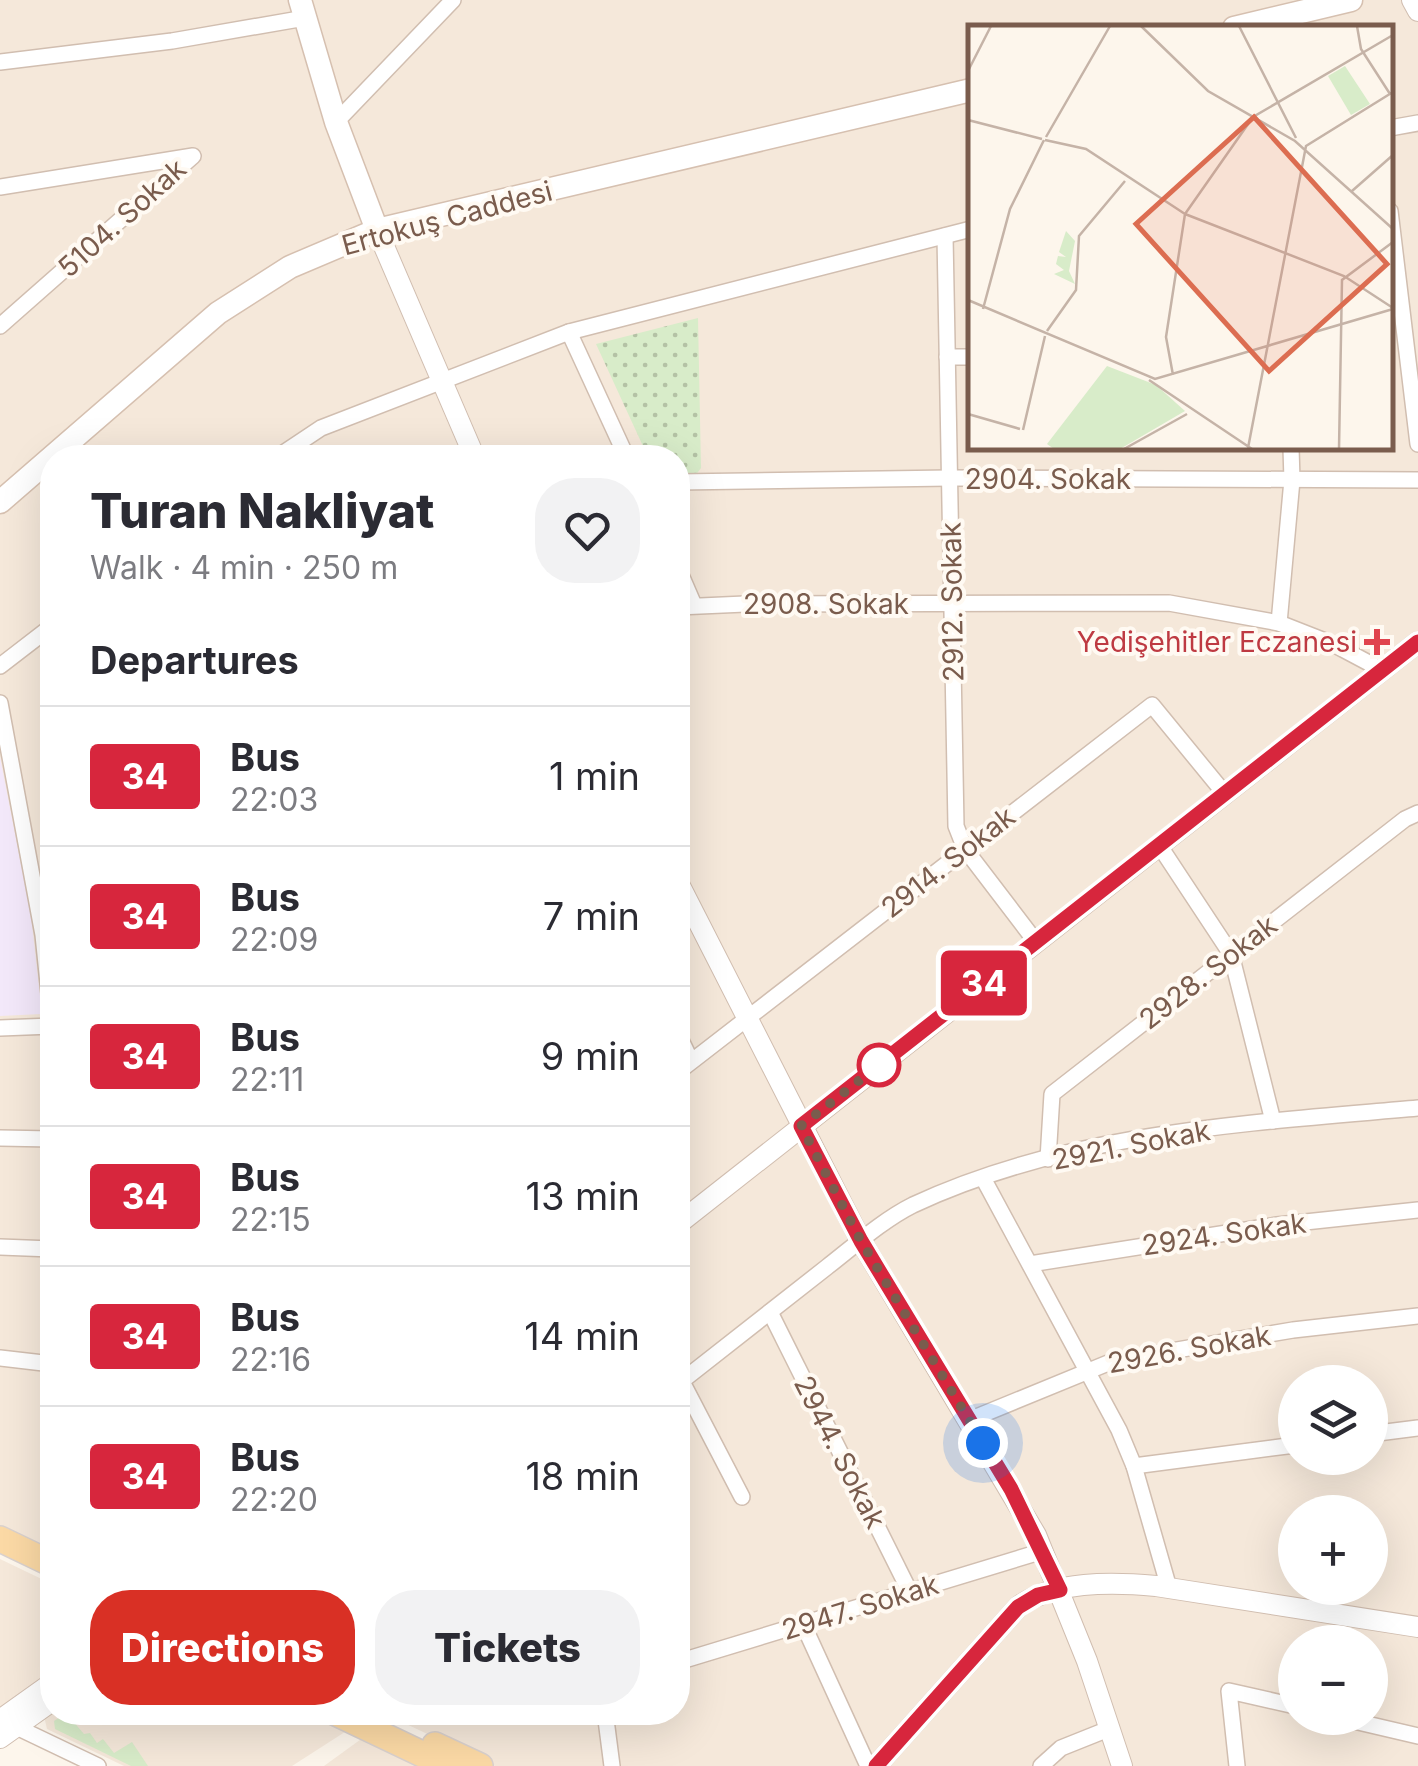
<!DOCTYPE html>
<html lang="en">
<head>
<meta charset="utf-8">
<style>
	:root { --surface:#fff; --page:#f2f2f3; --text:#2b2b33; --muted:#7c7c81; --line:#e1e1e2; --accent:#d93025 }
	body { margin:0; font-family:Inter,sans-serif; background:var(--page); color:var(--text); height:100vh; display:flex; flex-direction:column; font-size:38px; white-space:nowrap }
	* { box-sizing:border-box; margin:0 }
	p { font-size:32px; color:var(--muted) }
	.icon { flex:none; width:55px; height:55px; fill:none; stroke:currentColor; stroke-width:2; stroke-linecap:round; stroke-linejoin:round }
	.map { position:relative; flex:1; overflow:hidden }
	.drawer { position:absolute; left:40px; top:445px; width:650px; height:1280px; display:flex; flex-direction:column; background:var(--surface); border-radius:40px; box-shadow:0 10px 40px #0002 }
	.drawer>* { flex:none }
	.badge { padding:0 20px; border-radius:8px; font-size:35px; line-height:65px }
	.tools { position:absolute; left:1278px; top:1365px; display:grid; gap:20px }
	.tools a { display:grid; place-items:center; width:110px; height:110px; border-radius:50%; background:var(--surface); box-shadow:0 10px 40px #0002; font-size:50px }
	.you { position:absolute; width:50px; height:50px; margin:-25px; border:8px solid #fff; border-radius:50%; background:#1a73e8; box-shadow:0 0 0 15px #1a73e833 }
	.map>.badge { position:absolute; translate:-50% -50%; box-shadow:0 0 0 5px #fff }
	h2 { padding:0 50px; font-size:38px; line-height:90px }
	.round { display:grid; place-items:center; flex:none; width:105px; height:105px; border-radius:40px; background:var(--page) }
	.headline { display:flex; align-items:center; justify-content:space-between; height:170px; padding:0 50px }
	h1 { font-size:48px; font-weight:800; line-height:75px }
	.action { display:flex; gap:20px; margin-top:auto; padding:20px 50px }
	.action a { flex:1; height:115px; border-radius:40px; background:var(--accent); color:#fff; font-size:40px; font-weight:800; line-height:115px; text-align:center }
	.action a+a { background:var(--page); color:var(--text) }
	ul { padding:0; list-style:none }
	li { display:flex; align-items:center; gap:30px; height:140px; padding:0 50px; border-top:2px solid var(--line) }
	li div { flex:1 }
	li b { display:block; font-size:38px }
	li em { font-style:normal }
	li .badge { min-width:110px; font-weight:700; text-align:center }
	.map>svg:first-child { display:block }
	.residential { fill:#f5e8da; fill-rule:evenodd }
	.education { fill:#f3e8fa }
	.grass { fill:#d8ecc9 }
	.park { fill:url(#park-dots) }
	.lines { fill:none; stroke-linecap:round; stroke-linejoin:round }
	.minor-casing { stroke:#d1beb0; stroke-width:18 }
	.tertiary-casing { stroke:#d1beb0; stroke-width:22 }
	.secondary-casing { stroke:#d6c0b0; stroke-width:25 }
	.primary-casing { stroke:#dad1cd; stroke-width:28 }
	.minor { stroke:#fff; stroke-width:15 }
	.tertiary { stroke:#fff; stroke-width:20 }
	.secondary { stroke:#fff; stroke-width:22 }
	.primary { stroke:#fbd9a5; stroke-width:25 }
	.line-casing { stroke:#fff; stroke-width:22 }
	.line { stroke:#d7263d; stroke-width:15 }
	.walk { stroke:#7a5c4d; stroke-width:10; stroke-dasharray:0 18 }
	.health-dot { fill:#e0444e; stroke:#fffaf3; stroke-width:4 }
	.stop-dot { fill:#fff; stroke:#d7263d; stroke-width:5 }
	.labels { text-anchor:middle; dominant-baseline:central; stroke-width:8; stroke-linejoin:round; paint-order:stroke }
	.street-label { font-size:28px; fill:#7a5c4d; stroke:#fffaf3 }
	.health-label { font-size:28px; fill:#be3a42; stroke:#fffaf3; text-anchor:end }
	.inset-road { fill:none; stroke:#c5b3a7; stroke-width:2.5 }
	.view { fill:#dc6d51; fill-opacity:0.15; stroke:#dc6d51; stroke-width:5 }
	.inset-edge { fill:none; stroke:#7a5c4d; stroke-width:5 }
</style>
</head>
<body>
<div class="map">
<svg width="1418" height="1766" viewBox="0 0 1418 1766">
	<defs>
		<pattern id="park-dots" width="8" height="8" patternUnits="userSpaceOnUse" patternTransform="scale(2.5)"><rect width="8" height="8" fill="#d8ecc9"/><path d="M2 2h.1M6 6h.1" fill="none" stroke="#b4c2a5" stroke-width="1.8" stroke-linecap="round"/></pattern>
	</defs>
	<rect width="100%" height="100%" fill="#fdf6ec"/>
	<!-- residential -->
	<g class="residential">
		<path d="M0,0H1418V1766H495L383,1713L678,1712V458H52V1556L0,1531ZM971,28H1390V448H971ZM1295,1382H1370V1458H1295ZM1295,1512H1370V1588H1295ZM1295,1642H1370V1718H1295Z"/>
		<polygon points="0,1559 52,1584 52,1680 0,1710"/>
		<polygon points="52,1712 312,1713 348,1730 292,1766 124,1766 47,1729 44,1716"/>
		<polygon points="364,1737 425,1766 324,1766"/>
	</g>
	<!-- education -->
	<polygon class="education" points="0,757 31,915 42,1014 0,1016"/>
	<!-- grass -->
	<polygon class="grass" points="66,1713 84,1734 90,1733 97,1743 103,1739 114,1753 132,1742 148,1766 131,1766 55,1729 54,1721"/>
	<!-- park -->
	<polygon class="park" points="698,318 701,468 695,476 678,479 678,458 648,457 596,344"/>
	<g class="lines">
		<!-- minor casing -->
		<g class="minor-casing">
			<g id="minor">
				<polyline points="0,62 172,41 305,18"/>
				<polyline points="336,122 453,0"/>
				<polyline points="1390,128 1418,123"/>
				<polyline points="0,187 193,156 0,326"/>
				<polyline points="1390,211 1418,444"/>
				<polyline points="945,236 956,826 965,849 1036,942"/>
				<polyline points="569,332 627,458"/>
				<polyline points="947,357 971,357"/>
				<polyline points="276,458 321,428 569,332 971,229"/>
				<polyline points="678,482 950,478 1418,480"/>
				<polyline points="678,568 694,605"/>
				<polyline points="678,607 745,604 1169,603 1279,623 1335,645 1382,670"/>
				<polyline points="1279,623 1292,480 1291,448"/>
				<polyline points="0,666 52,626"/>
				<polyline points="0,703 43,935 52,1022"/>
				<polyline points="1159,845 1231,954 1273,1121"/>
				<polyline points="0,1028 52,1026"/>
				<polyline points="678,1034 691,1061"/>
				<polyline points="678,1072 1152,705 1225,794"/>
				<polyline points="0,1138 52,1139"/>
				<polyline points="1048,1159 1052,1094 1405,819 1418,813"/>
				<polyline points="983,1178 1119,1430 1134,1466 1169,1588"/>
				<polyline points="0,1247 52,1249"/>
				<polyline points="1030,1264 1277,1225 1418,1210"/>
				<polyline points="770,1312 910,1592"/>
				<polyline points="0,1358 52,1364"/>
				<polyline points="678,1374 742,1497"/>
				<path d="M678,1384C727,1345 777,1306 827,1267C854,1246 883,1220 913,1205C1069,1132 1249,1123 1418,1108"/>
				<polyline points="969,1420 1113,1361 1293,1330 1418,1316"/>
				<polyline points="1370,1434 1418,1428"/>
				<polyline points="1134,1466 1295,1445"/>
				<polyline points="803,1624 868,1766"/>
				<polyline points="678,1662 1043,1551"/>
				<polyline points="605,1712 612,1766"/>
				<polyline points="1341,1718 1418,1736"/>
				<polyline points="8,1723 98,1766"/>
				<polyline points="1041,1766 1061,1748 1111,1728"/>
				<polyline points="1237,1766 1229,1691 1295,1706"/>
			</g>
		</g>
		<!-- tertiary casing -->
		<g class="tertiary-casing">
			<g id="tertiary">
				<polyline points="1412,0 1418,11"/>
				<polyline points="377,230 475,458"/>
				<polyline points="678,882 861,1241 1036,1535 1087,1661 1122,1766"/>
				<polyline points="678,1224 1418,642"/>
				<polyline points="0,1720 52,1683"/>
				<polyline points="0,1738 52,1701"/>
				<path d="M876,1766L1018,1607C1053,1580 1114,1582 1156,1586L1418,1627"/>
			</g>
		</g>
		<!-- secondary casing -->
		<g class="secondary-casing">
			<g id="secondary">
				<polyline points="300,0 336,122 377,230"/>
				<polyline points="1234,28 1351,0"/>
				<polyline points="0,502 218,313 290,267 377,230 971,90"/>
			</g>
		</g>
		<!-- primary casing -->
		<g class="primary-casing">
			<g id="primary">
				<polyline points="0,1539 52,1564"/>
				<polyline points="334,1712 447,1766"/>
				<polyline points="435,1745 480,1766"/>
			</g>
		</g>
		<!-- minor -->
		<use href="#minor" class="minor"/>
		<!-- tertiary -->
		<use href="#tertiary" class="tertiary"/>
		<!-- secondary -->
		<use href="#secondary" class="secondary"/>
		<!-- primary -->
		<use href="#primary" class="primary"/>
	</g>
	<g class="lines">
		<!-- line casing -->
		<g class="line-casing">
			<polyline id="line" points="876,1766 1018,1607 1038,1595 1060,1590 1011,1489 861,1241 801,1126 1418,642"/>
		</g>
		<!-- line -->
		<use href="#line" class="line"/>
		<!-- walk -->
		<polyline class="walk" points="879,1065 883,1062 801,1126 861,1241 983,1443"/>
	</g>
	<!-- markers -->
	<path class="health-dot" d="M1372 627h10v10h10v10h-10v10h-10v-10h-10v-10h10z"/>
	<circle class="stop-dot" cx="879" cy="1065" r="20"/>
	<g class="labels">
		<!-- street labels -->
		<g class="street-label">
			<text transform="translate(122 218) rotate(-42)">5104. Sokak</text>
			<text transform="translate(447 218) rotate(-15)">Ertokuş Caddesi</text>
			<text x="1048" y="479">2904. Sokak</text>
			<text transform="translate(952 602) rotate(-91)">2912. Sokak</text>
			<text x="826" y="604">2908. Sokak</text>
			<text transform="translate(948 862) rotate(-38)">2914. Sokak</text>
			<text transform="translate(1208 972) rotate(-38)">2928. Sokak</text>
			<text transform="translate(1131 1145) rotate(-11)">2921. Sokak</text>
			<text transform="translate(1224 1234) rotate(-8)">2924. Sokak</text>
			<text transform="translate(1189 1349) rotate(-10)">2926. Sokak</text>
			<text transform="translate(840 1452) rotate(63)">2944. Sokak</text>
			<text transform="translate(860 1607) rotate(-17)">2947. Sokak</text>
		</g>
		<!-- health labels -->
		<g class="health-label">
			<text x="1357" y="642">Yedişehitler Eczanesi</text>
		</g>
	</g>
	<!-- overview -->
	<g transform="translate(968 25)">
		<rect width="425" height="425" fill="#fdf6ec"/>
		<path d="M98,206L107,216L101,246L107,259L86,249L96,245L88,239L90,231L98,232L91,227Z" fill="#d8ecc9"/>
		<path d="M139,341L188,360L217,386L152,424H86L79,419Z" fill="#d8ecc9"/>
		<path d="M377,41L402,79L383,90L360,51Z" fill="#d8ecc9"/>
		<path class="inset-road" d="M173,1L240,66L327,116L425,204M271,1L328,113M389,1L393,24L422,69M0,46L23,1M0,95L74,114M78,112L142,1M77,115L118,124L217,189M384,166L425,130M217,189L376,251L425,283M0,275L187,354L425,284M15,284L42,184L76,115M79,306L108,265L111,211L157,156M205,350L198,312L217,189L285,92L425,10M181,355L284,424M0,389L52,404M55,405L77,311M280,423L338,121L425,67M156,424L219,389M371,424L374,255L425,217"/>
		<path class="view" d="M286,92L419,239L301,346L168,199Z"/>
		<rect width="425" height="425" class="inset-edge"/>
	</g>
</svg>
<div class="tools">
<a><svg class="icon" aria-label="layers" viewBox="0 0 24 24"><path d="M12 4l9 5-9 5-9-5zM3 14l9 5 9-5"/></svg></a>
<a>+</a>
<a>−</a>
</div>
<div class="you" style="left:983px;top:1443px"></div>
<b class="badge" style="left:984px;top:983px;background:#d7263d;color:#fff">34</b>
<section class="drawer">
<div class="headline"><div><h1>Turan Nakliyat</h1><p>Walk · 4 min · 250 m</p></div><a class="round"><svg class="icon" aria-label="heart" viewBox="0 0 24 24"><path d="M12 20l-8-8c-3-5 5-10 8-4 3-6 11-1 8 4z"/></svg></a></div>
<h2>Departures</h2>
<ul>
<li><span class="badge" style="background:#d7263d;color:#fff">34</span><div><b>Bus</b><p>22:03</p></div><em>1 min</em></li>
<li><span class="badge" style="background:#d7263d;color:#fff">34</span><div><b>Bus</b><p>22:09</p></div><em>7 min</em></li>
<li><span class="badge" style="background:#d7263d;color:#fff">34</span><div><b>Bus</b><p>22:11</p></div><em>9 min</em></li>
<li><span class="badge" style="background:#d7263d;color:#fff">34</span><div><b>Bus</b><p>22:15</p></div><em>13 min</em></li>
<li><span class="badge" style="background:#d7263d;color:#fff">34</span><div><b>Bus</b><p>22:16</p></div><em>14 min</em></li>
<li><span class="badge" style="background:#d7263d;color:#fff">34</span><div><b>Bus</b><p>22:20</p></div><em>18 min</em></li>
</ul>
<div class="action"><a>Directions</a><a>Tickets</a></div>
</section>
</div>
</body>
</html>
